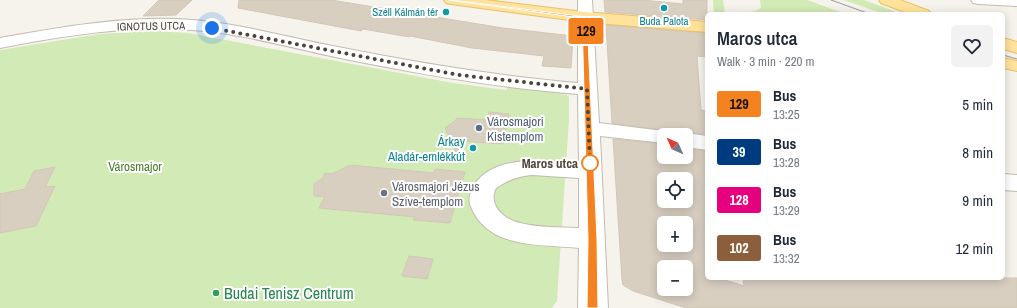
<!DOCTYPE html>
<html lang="en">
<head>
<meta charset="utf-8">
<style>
	:root { --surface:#fff; --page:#f2f2f3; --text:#1f2937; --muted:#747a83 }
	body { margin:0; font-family:"Archivo Narrow",sans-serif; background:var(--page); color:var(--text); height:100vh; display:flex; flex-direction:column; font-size:15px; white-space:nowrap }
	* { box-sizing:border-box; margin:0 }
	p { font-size:13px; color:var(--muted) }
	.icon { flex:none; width:22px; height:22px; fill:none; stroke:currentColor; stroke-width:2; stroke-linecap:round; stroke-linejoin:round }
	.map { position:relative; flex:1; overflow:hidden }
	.drawer { position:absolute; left:705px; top:12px; width:300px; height:268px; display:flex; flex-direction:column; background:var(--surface); border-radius:6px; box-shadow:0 2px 10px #0003 }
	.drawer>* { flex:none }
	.badge { padding:0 8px; border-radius:3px; font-size:14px; line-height:26px }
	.needle { width:26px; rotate:315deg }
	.controls { position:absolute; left:657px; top:128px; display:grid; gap:8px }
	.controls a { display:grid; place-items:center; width:36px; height:36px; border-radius:6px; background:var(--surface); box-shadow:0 2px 10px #0003; font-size:20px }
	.you { position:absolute; width:20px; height:20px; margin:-10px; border:3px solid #fff; border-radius:50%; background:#1a73e8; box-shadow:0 0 0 6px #1a73e833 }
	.map>.badge { position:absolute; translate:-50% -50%; box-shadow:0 0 0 2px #fff }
	.round { display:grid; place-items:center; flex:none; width:42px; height:42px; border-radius:6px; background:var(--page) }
	.overview { display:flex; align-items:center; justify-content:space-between; height:68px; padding:0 12px }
	h1 { font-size:19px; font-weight:600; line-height:30px }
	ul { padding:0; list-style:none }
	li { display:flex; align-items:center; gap:12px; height:48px; padding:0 12px }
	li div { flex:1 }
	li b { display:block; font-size:15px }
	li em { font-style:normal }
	li .badge { min-width:44px; font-weight:700; text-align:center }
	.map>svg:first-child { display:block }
	.green { fill:#d2eab5 }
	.building { fill:#d8cfc1; stroke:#d3c7b4; fill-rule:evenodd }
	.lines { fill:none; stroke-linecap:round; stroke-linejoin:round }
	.minor-casing { stroke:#c2bbae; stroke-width:2 }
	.major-casing { stroke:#e6c16a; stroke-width:2 }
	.minor { fill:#fff; fill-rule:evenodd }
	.major { fill:#ffe39c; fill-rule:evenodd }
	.tram { stroke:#9a9a9a; stroke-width:1 }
	.line { fill:#f58220; stroke:#fff }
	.walk { stroke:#4b4439; stroke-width:4; stroke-dasharray:0 7.2 }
	.culture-dot { fill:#0f9aa8; stroke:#fff; stroke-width:1.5 }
	.service-dot { fill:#5c6f8a; stroke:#fff; stroke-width:1.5 }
	.stop-dot { fill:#fff; stroke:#f58220; stroke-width:2 }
	.worship-dot { fill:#6b7280; stroke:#fff; stroke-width:1.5 }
	.leisure-dot { fill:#2e9e5b; stroke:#fff; stroke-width:1.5 }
	.labels { text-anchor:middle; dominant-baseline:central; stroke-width:4; stroke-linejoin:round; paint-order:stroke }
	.far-culture-label { font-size:11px; fill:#0d838f; stroke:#fff; text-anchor:end }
	.far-street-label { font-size:11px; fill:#4b4439; stroke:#fff }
	.service-label { font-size:13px; fill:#4e5e75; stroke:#fff; text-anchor:start }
	.culture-label { font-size:13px; fill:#0d838f; stroke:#fff; text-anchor:end }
	.stop-label { font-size:13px; font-weight:bold; fill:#4b4439; stroke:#fff; text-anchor:end }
	.park-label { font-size:13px; fill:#4a7f2a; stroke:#fff }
	.worship-label { font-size:13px; fill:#5b616d; stroke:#fff; text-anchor:start }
	.near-leisure-label { font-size:16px; fill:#27864d; stroke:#fff; text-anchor:start }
</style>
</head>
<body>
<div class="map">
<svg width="1017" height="308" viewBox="0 0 1017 308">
	<rect width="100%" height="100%" fill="#f6f3ec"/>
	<!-- green -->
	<g class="green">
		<polygon points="713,0 723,0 725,14 714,14"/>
		<polygon points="760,0 807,0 846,14 743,14 755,11 761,8"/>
		<polygon points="844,0 864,0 902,14 884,14"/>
		<polygon points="153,31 188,33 453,83 506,90 509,87 567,95 569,97 569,119 557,301 552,308 0,308 0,50 100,34"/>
	</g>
	<!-- building -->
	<g class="building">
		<polygon points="159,0 192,0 176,15 143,16"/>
		<polygon points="239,0 331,0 503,28 573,36 571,68 542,66 544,56 472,48 410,36 409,37 363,29 361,31 238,8"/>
		<polygon points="604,0 642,0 683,4 683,0 707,0 707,20 605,12"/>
		<polygon points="606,25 707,33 707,57 697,56 701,110 707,111 707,134 686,132 674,135 671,131 612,123"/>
		<polygon points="489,112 509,114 503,144 461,141 457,154 445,128 455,121 457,118 487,120"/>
		<path d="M613,139L664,144V157H686V149L707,151V278H719L744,286L743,278H1017V308H686L633,291L623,285L622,280ZM664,179H686V201H664ZM664,223H686V245H664ZM664,267H686V289H664Z"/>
		<polygon points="350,165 434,173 435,169 465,172 450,223 413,220 415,217 319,208 325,197 314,196 314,184 323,178 325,173 332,174"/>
		<polygon points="55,167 45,187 55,186 36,226 0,233 0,194 25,189 34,171"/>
		<polygon points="409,256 433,259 427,279 402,276"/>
	</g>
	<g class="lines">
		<!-- minor casing -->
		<g class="minor-casing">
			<g id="minor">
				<path d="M578,0H592L599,123L664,131L671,132L673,135H664V143L600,136L608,308H578L579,248C552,245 519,247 495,234C483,227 474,217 470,204C468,196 472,190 475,184C495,154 548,160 579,163L578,94C498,88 419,74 340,58C291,48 241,33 192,30C127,25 63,36 0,48V38C63,27 128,15 193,20C242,24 290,38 338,47C418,63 497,76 578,83ZM532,175L579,178V228C560,227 539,228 520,223C505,220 487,205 496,188C508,180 518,176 532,175Z"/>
				<polygon points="971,0 1017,0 1017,6 978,4 973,3"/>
				<polygon points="686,133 707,136 707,150 686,147 686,135 680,135"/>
				<polygon points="1003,174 1017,175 1017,191 1003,190"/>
			</g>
		</g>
		<!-- major casing -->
		<g class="major-casing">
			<g id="major">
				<polygon points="444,0 486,0 584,12 707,22 707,32 584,22 451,4 446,3"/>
				<polygon points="879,0 900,0 929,11 932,14 910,14 881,3"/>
				<polygon points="1003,38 1017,42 1017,53 1003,49"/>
				<polygon points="1003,58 1017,61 1017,71 1003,68"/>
			</g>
		</g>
		<!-- minor -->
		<use href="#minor" class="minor"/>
		<!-- major -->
		<use href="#major" class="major"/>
		<!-- tram -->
		<g class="tram">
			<polyline points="831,0 870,14"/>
			<polyline points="1003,55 1017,59"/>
		</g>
	</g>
	<!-- line -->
	<polygon class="line" points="448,0 451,0 587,17 597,239 598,308 587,308 588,239 582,18"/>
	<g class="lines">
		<!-- walk -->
		<polyline class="walk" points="212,28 459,75 587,89 590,163"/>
	</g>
	<!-- markers -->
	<g class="culture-dot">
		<circle cx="664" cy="8" r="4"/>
		<circle cx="446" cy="12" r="4"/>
		<circle cx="473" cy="148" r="4"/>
	</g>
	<circle class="service-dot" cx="479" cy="128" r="4"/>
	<circle class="stop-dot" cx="590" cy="163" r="8"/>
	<circle class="worship-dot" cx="384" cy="193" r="4"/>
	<circle class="leisure-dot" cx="216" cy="293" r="4"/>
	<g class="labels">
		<!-- far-culture labels -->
		<g class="far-culture-label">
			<text x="438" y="12">Széll Kálmán tér</text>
			<text x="664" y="21" text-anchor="middle">Buda Palota</text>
		</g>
		<!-- far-street labels -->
		<g class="far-street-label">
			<text transform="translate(151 26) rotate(-1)">IGNOTUS UTCA</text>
		</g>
		<!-- service labels -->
		<g class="service-label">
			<text x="487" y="121">Városmajori<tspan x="487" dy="15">Kistemplom</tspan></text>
		</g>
		<!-- culture labels -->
		<g class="culture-label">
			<text x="465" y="141">Árkay<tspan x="465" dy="15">Aladár-emlékkút</tspan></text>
		</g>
		<!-- stop labels -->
		<g class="stop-label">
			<text x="578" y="163">Maros utca</text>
		</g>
		<!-- park labels -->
		<g class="park-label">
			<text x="135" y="166">Városmajor</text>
		</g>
		<!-- worship labels -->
		<g class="worship-label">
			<text x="392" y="186">Városmajori Jézus<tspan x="392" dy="15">Szíve-templom</tspan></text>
		</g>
		<!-- near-leisure labels -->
		<g class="near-leisure-label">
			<text x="224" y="293">Budai Tenisz Centrum</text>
		</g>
	</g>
</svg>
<div class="controls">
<a><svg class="needle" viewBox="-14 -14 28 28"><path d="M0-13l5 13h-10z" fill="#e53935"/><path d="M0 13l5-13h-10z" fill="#747a83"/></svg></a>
<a><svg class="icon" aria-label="locate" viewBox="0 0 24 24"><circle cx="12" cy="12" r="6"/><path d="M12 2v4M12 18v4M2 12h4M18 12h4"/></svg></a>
<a>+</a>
<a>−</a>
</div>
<div class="you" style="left:212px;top:28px"></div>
<b class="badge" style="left:586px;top:31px;background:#f58220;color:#111">129</b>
<section class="drawer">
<div class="overview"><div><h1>Maros utca</h1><p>Walk · 3 min · 220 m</p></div><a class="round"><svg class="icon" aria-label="heart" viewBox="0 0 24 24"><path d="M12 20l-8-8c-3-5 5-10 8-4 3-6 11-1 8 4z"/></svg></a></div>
<ul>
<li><span class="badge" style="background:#f58220;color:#111">129</span><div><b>Bus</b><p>13:25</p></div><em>5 min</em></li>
<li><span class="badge" style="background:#003b80;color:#fff">39</span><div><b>Bus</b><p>13:28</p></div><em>8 min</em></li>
<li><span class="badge" style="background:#e6007e;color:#fff">128</span><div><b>Bus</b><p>13:29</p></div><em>9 min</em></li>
<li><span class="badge" style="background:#8b5e3c;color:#fff">102</span><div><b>Bus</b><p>13:32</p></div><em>12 min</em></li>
</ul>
</section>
</div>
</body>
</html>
